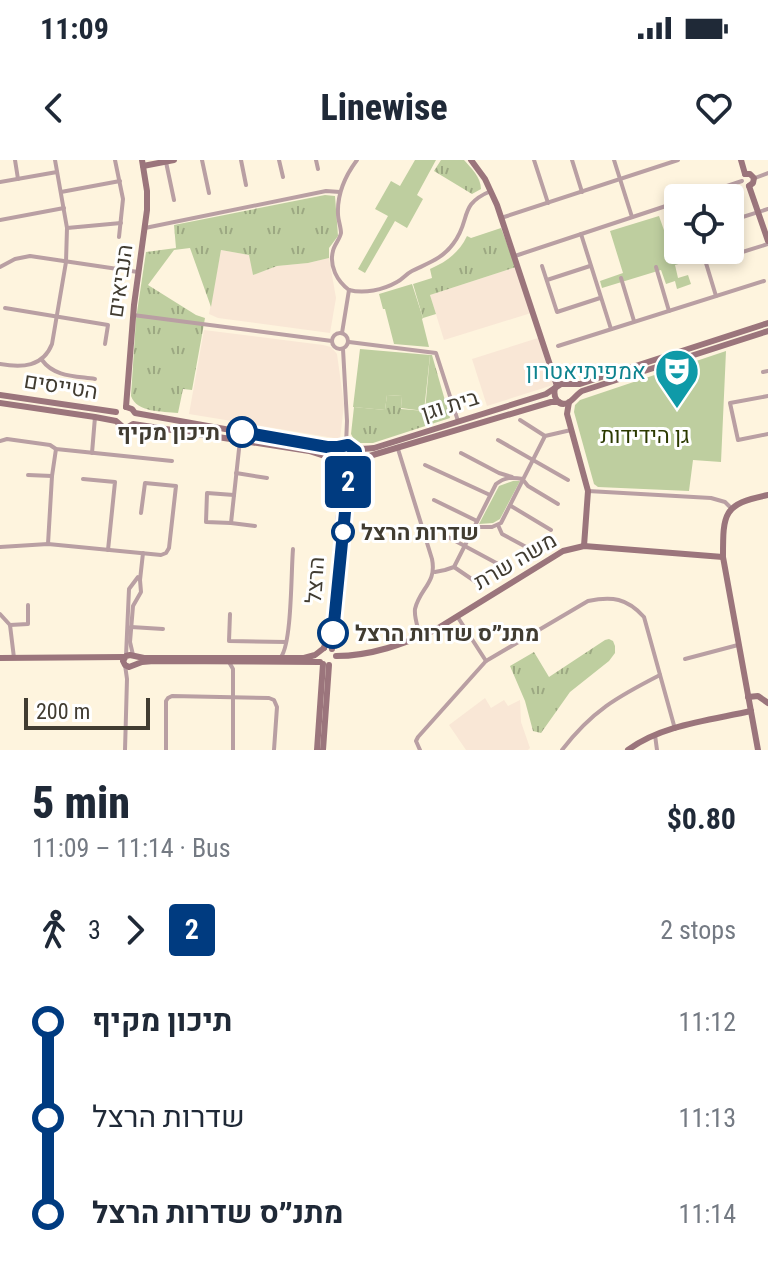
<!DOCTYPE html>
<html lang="en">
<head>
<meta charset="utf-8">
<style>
	:root { --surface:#fff; --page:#f6f6f7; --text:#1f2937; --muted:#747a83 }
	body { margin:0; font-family:"Roboto Condensed",Heebo,sans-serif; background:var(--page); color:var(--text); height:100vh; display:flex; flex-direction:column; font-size:30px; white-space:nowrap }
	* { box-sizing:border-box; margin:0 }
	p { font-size:26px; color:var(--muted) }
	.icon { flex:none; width:44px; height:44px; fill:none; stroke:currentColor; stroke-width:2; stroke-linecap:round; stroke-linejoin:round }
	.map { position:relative; height:590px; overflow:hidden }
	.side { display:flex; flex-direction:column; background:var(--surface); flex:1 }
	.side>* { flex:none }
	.badge { padding:0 16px; border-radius:6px; font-size:28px; line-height:52px }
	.tools { position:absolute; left:664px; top:24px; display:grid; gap:16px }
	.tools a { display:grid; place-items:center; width:80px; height:80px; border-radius:8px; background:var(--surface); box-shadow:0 4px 12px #0003; font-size:40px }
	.scale { position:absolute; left:24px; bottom:20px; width:126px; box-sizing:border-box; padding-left:8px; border:4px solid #413c31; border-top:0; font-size:22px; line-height:28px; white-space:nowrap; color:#413c31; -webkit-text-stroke:6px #fff; paint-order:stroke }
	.map>.badge { position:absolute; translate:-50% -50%; box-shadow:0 0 0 4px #fff }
	.legs { display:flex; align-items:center; gap:12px; height:88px; padding:0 32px; font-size:26px }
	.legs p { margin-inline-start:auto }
	.headline { display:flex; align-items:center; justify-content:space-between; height:136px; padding:0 32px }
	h1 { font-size:44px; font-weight:800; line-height:60px }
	ul { padding:0 32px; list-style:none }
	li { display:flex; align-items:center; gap:28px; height:96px; font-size:30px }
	li i { display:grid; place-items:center; width:12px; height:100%; margin:0 10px; background:currentColor }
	li i::after { content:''; width:20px; height:20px; margin:-10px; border:6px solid; border-radius:50%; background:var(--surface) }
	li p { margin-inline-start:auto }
	li:first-child i { background:linear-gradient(#0000 50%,currentColor 0) }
	li:last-child i { background:linear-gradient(currentColor 50%,#0000 0) }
	.status { display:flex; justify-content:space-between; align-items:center; height:56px; padding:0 40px; background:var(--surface); direction:ltr }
	.status svg { height:22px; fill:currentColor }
	header { display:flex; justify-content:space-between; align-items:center; height:104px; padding:0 32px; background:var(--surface); font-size:36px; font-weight:800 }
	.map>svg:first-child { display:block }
	.education { fill:#f9e7d6 }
	.grass { fill:url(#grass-tufts) }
	.green { fill:#bece9f }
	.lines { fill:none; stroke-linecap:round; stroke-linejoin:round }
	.street { stroke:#b99fa3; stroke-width:4 }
	.secondary { stroke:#9b757c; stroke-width:6 }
	.line-1-casing { stroke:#fff; stroke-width:18 }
	.line-1 { stroke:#003b80; stroke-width:12 }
	.stop-1-dot { fill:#fff; stroke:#003b80; stroke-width:4 }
	.labels { text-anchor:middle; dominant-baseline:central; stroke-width:6; stroke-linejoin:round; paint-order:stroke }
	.street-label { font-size:22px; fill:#413c31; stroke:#fff }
	.culture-label { font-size:22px; fill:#0d838f; stroke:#fff; text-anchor:end }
	.stop-label { font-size:22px; font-weight:bold; fill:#413c31; stroke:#fff; text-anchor:start }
	.park-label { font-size:22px; fill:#2c3a00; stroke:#fff }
</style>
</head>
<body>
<div class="status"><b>11:09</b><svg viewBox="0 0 49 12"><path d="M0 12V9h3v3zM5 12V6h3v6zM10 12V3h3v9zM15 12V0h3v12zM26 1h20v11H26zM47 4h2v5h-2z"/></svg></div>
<header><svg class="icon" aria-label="back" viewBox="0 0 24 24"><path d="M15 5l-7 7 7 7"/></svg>Linewise<svg class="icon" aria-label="heart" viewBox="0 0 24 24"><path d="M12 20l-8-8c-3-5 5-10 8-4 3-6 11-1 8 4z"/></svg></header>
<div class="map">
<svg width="768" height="590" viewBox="0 0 768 590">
	<defs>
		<pattern id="grass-tufts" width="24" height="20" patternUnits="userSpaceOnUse" patternTransform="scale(2)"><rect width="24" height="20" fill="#bece9f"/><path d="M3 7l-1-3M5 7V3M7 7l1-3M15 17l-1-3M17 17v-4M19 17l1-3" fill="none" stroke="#9ca882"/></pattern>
	</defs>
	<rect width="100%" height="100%" fill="#fef4de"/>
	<!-- education -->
	<g class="education">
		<polygon points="221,90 250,95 253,115 277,106 308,103 329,98 336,138 330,173 218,158 209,154"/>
		<polygon points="516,107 531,153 444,180 430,135"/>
		<polygon points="204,170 323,185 331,187 337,194 344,245 340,279 189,254"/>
		<polygon points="538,178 553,225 487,246 472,199"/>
		<polygon points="485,538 491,548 504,540 508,546 520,540 521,562 530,588 528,590 466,590 449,565"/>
	</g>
	<!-- grass -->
	<g class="grass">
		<path d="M441,0H464C471,8 481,17 481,29L472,34L434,11Z"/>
		<path d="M325,35L335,36L338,76L329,88V98L308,103L277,106L253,115L249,95L221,90L211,147L190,88L174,90L148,125L196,155L205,158L192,230L183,229L178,253C162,251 137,253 131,236L136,159L146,92L176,88L174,65Z"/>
		<path d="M501,68L516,107L430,135L436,154L423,158L413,124L432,118L430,109C446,102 459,93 467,76L471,78Z"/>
		<polygon points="430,195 432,195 450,258 373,283 356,283 351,274 354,247 385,250 387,235 402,236 401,249 425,251"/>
		<polygon points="609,479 613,481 615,486 615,493 609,501 570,532 541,573 533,571 525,541 510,506 534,492 549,517 605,480"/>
	</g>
	<!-- green -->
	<g class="green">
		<polygon points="415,0 436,0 417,35 423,39 407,68 395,61 365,113 358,109 388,56 375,49 391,21 400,26"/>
		<polygon points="659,56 665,73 672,72 675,83 678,83 678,90 695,90 697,99 675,105 678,118 688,115 691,124 677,129 675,121 666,124 661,110 602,128 600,121 623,113 610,71"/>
		<polygon points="412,124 423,158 422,159 429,187 394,184 385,149 383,149 379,134"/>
		<polygon points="360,189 430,195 424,251 401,248 402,236 387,235 385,250 353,247"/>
		<polygon points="726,191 721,302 693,300 689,331 598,327 594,324 574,252 575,245 580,240"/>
		<polygon points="513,321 520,321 500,359 493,363 479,364 499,326"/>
	</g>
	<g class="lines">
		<!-- street -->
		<g class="street">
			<polyline points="15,0 18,19"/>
			<polyline points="115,0 123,39 119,77"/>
			<polyline points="202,0 209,33"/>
			<polyline points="241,0 246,25"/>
			<polyline points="279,0 283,17"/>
			<polyline points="316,0 318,9"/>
			<polyline points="534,0 548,43"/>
			<polyline points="572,0 582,32"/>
			<polyline points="614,0 632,57"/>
			<polyline points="166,2 174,40"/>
			<polyline points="755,18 768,13"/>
			<polyline points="0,22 57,12"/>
			<polyline points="61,32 120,21"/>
			<polyline points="691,38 742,21"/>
			<polyline points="501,58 678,0"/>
			<polyline points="0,60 64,48"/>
			<polyline points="730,61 768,49"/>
			<polyline points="67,68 121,63"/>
			<polyline points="145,68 326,31 340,32"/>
			<polyline points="581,74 611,169"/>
			<polyline points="702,90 716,136"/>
			<polyline points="736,94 768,84"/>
			<polyline points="515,96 678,42"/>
			<polyline points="542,106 557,152 600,138"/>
			<polyline points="0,107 15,99 30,96 138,112"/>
			<polyline points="656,107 669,151"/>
			<polyline points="621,118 634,161"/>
			<polyline points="547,120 590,106"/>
			<path d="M349,130C364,134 383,130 397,122C403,119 406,114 412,111C428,103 442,99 453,84C472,60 457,45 491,31"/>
			<path d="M349,130C337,121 329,106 333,91C334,85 340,79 341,73C341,67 338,60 338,54C337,33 345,16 357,0"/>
			<polyline points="5,148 108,165 105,184"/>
			<polyline points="133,155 332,181"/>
			<circle cx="340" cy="181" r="8"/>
			<polyline points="342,173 349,130"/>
			<polyline points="349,182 436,193 458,261"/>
			<polyline points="558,186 764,121"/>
			<polyline points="343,189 347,261 346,285"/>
			<path d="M42,200C54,217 76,216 95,219"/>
			<path d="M0,204C22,208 43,207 52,184L66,102L67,68L55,0"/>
			<polyline points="763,212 768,211"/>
			<polyline points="768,236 730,243 738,280 768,274"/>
			<polyline points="520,260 545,276"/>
			<polyline points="240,280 231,363 255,366"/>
			<polyline points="498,280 568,320"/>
			<polyline points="0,281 7,279 50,285 56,289 172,301"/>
			<path d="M398,289L432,399C437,423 420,428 415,449C414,458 418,467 420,476"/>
			<polyline points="92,293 95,257"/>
			<polyline points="461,293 499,313 512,317"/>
			<polyline points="425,305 490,335"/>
			<polyline points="236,313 267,318"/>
			<polyline points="28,315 52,316"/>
			<polyline points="83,319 115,322 108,390"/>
			<polyline points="524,321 528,326 558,344"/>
			<polyline points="588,331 711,338 725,342 731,348"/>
			<polyline points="434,340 477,361"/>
			<polyline points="511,346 551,370"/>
			<polyline points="231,363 206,362 207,333 234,335"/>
			<polyline points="498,365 502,374 528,388"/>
			<polyline points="474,367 492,367 501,363 545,276 571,270"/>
			<polyline points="448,377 500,405"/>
			<polyline points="48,384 52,316 56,289"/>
			<polyline points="0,387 48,384 161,395 166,393 169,388 176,326 145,323 141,353"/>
			<polyline points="454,407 476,422"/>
			<path d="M435,412L445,410L454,407L496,324C505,317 512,317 523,319"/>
			<polyline points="0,454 10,465 14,498"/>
			<polyline points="230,454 229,481 286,482"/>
			<polyline points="457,456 486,501"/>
			<polyline points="10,465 28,464 28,445"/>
			<polyline points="131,467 163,469"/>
			<polyline points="133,495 130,482 133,446 141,432 140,420 143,393"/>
			<polyline points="126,496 129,429 138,417"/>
			<path d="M281,497C292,482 291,412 293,389"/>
			<polyline points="685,499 738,485"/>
			<polyline points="229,502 233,509 233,590"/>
			<polyline points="125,505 127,519 125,590"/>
			<polyline points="655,575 657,590"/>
			<polyline points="166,590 166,541 168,538 172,536 269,538 274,540 277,547 274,590"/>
			<path d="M420,590L416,581L418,577L486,501L588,441C612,436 627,438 644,457L675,569"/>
			<path d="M562,590C592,551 617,537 660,515"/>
		</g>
		<!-- secondary -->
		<g class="secondary">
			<polyline points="471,0 485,19 497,45 557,226"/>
			<polyline points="741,0 745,14"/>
			<polyline points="143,6 174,0"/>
			<polyline points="745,14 750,14 754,18 753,23 749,26"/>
			<polyline points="749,26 768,81"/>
			<path d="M555,228C553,236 557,247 568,243C573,240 577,234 582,231L768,171"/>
			<polyline points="0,235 116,252"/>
			<polyline points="569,242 567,254 588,331 584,386"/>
			<polyline points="0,243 95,257 116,261 123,267 128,267 133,264 309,291 334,299 341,306"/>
			<path d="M126,247L132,249L135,253L327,287H338L346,285C359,288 360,290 374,288L546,234L561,224H580L768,163"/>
			<polyline points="126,247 134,145 147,50 147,31 142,0"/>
			<polyline points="356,300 551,242 559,242"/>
			<polyline points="324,488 329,468 342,320 341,306"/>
			<polyline points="332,489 347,332 350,312 356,297 354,288"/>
			<path d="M336,496C371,496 404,484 435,470L563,391L584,386L723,397"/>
			<polyline points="0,498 124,497"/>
			<polyline points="320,502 154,501 142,502 129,507 125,505 123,501 126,496 130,495 144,498 304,498 315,495 324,488"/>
			<polyline points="748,537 758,536 768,543"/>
			<polyline points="317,590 323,504"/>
			<polyline points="323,590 329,505"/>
			<path d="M628,590C661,565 711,560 751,551"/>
			<path d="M758,590L723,397C723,353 723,344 768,335"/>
		</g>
	</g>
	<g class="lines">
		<!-- line-1 casing -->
		<g class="line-1-casing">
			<polyline id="line-1" points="242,272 327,287 338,287 348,285 356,291 356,298 350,312 347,332 333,473"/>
		</g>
		<!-- line-1 -->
		<use href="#line-1" class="line-1"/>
	</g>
	<!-- icons -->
	<defs>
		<g id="theatre-pin" transform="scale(2.3)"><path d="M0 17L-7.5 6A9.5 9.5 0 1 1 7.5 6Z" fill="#0f9aa8" stroke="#fff"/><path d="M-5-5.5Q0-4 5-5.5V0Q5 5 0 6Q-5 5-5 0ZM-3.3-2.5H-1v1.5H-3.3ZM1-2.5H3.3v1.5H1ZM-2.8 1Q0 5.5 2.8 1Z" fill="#fff"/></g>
	</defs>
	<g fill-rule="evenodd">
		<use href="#theatre-pin" x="677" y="211"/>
	</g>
	<!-- markers -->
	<g class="stop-1-dot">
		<circle cx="242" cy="272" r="14"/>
		<circle cx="343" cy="372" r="10"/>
		<circle cx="333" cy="473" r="14"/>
	</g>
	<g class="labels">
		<!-- street labels -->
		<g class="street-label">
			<text transform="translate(120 121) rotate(-82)">הנביאים</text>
			<text transform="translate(61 226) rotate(9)">הטייסים</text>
			<text transform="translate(450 245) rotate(-17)">בית וגן</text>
			<text transform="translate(515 401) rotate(-30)">משה שרת</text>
			<text transform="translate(315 420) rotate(-86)">הרצל</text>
		</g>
		<!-- culture labels -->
		<g class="culture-label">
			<text x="646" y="211">אמפיתיאטרון</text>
		</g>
		<!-- stop labels -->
		<g class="stop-label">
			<text x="220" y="272" text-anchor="end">תיכון מקיף</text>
			<text x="361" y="372">שדרות הרצל</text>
			<text x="355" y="473">מתנ״ס שדרות הרצל</text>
		</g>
		<!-- park labels -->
		<g class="park-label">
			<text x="645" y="275">גן הידידות</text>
		</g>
	</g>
</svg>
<div class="tools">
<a><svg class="icon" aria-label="locate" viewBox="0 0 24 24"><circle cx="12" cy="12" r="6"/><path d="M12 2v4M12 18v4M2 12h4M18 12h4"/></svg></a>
</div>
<div class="scale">200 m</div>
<b class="badge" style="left:348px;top:322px;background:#003b80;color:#fff">2</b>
</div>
<section class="side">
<div class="headline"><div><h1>5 min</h1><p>11:09 – 11:14 · Bus</p></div><b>$0.80</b></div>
<div class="legs"><svg class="icon" aria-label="walk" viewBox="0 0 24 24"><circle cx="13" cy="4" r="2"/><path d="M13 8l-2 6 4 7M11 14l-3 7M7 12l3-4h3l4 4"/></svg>3<svg class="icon" aria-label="forward" viewBox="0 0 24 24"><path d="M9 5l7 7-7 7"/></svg><b class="badge" style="background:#003b80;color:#fff">2</b><p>2 stops</p></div>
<ul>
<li><i style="color:#003b80"></i><b>תיכון מקיף</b><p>11:12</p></li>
<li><i style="color:#003b80"></i><span>שדרות הרצל</span><p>11:13</p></li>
<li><i style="color:#003b80"></i><b>מתנ״ס שדרות הרצל</b><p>11:14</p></li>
</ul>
</section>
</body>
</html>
